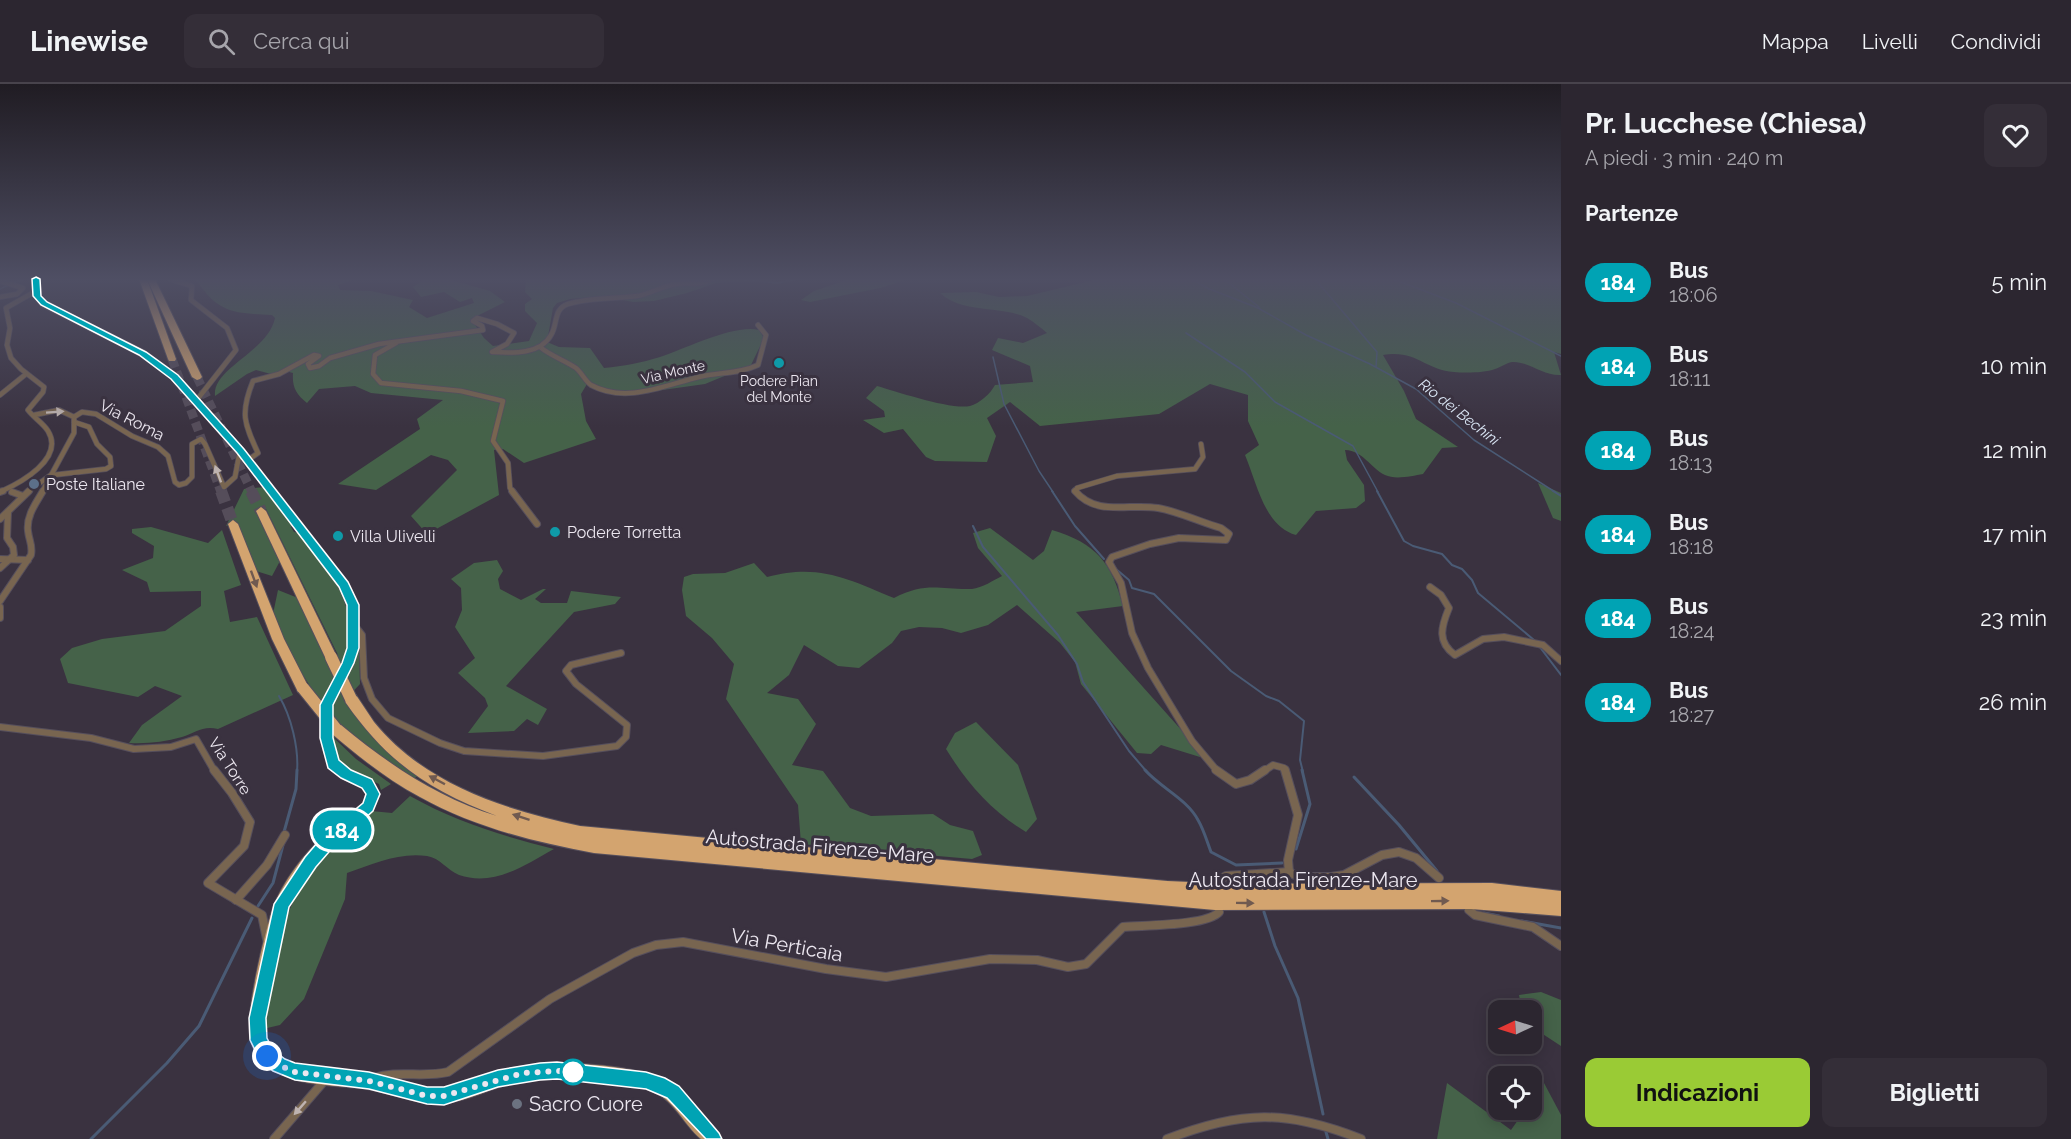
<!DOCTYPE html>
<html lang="it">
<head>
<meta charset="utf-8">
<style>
	:root { --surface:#2c2630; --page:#342e38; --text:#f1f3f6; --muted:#a6a5ab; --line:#48434c; --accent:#9acb35 }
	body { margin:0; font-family:Raleway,sans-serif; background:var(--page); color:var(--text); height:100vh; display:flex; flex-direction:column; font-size:22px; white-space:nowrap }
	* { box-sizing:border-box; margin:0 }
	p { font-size:20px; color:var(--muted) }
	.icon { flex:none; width:33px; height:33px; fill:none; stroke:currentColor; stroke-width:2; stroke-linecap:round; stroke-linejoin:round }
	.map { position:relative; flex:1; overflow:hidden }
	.drawer { display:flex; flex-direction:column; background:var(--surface); width:510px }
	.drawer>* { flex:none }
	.badge { padding:0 12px; border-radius:20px; font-size:21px; line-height:39px }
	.needle { width:39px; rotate:266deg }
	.buttons { position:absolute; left:1488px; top:916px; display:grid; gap:12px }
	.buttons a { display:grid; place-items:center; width:54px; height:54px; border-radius:12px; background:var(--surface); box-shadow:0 3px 15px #0003,0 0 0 2px var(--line); font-size:30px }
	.you { position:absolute; width:30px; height:30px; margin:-15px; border:4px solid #fff; border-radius:50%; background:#1a73e8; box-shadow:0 0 0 9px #1a73e833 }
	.map>.badge { position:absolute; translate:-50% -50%; box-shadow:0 0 0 3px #fff }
	h2 { padding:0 24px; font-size:22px; line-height:54px }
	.round { display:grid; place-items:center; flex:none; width:63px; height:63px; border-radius:12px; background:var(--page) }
	.head { display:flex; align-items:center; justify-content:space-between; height:102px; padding:0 24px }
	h1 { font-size:28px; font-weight:700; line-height:45px }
	.cta { display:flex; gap:12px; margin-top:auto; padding:12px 24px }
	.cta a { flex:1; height:69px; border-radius:12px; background:var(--accent); color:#111; font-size:24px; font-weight:700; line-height:69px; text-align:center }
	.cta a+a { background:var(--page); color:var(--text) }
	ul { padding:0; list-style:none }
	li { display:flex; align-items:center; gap:18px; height:84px; padding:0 24px }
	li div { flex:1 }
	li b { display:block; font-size:22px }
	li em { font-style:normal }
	li .badge { min-width:66px; font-weight:700; text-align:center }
	header { display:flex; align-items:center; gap:36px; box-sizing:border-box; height:84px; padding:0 30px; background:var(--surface); border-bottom:2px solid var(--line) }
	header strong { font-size:28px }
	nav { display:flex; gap:33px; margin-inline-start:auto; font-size:21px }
	.search { width:420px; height:54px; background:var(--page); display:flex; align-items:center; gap:15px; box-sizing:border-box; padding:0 21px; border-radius:12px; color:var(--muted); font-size:22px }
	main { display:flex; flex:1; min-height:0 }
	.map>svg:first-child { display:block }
	.green { fill:#456249 }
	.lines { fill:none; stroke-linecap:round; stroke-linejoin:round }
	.stream-far2 { stroke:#4a5b75; stroke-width:1.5 }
	.stream-far1 { stroke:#4a5b75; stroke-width:2 }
	.stream { stroke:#4a5b75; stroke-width:3 }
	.highway-tunnel-far1 { stroke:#554d5a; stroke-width:9; stroke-dasharray:9 4.5; stroke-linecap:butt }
	.highway-tunnel { stroke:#554d5a; stroke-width:12; stroke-dasharray:12 6; stroke-linecap:butt }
	.street-far2-casing { stroke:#564f5c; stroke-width:6 }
	.street-far1-casing { stroke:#564f5c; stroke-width:8 }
	.street-casing { stroke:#564f5c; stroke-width:10 }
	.primary-casing { stroke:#564f5c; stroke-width:2 }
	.highway-casing { stroke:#564f5c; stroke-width:2 }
	.street-far2 { stroke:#786550; stroke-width:4.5 }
	.street-far1 { stroke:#786550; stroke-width:6 }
	.street { stroke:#786550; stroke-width:8 }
	.primary { fill:#b99367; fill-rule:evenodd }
	.highway { fill:#d3a46f; fill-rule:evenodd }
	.highway-bridge-casing { stroke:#564f5c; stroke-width:14; stroke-linecap:butt }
	.highway-bridge { stroke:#d3a46f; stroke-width:12 }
	.oneway { fill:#beb3b0 }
	.oneway2 { fill:#705a50 }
	.line { fill:#00a3b4; stroke:#fff; stroke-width:1.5 }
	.walk { stroke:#ece7f0; stroke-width:6; stroke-dasharray:0 10.8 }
	.culture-dot { fill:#0f9aa8; stroke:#3a3240; stroke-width:2 }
	.service-dot { fill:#5c6f8a; stroke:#3a3240; stroke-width:2 }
	.stop-dot { fill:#fff; stroke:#00a3b4; stroke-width:3 }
	.worship-dot { fill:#6b7280; stroke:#3a3240; stroke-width:2 }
	.labels { text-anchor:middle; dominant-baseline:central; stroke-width:6; stroke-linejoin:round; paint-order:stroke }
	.far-street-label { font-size:14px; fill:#ece7f0; stroke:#3a3240 }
	.far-poi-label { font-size:14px; fill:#ece7f0; stroke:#3a3240 }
	.far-water-label { font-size:15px; font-style:italic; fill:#dae6f5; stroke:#3a3240 }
	.street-label { font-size:16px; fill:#ece7f0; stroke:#3a3240 }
	.poi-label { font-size:16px; fill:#ece7f0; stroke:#3a3240; text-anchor:start }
	.near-street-label { font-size:20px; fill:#ece7f0; stroke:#3a3240 }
	.near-poi-label { font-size:20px; fill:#ece7f0; stroke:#3a3240; text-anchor:start }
</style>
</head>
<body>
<header>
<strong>Linewise</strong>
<div class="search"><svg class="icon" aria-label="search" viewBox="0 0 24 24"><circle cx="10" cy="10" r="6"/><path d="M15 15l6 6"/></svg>Cerca qui</div>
<nav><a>Mappa</a><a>Livelli</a><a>Condividi</a></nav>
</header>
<main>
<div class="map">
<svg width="1561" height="1055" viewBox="0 0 1561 1055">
	<rect width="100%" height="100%" fill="#3a3240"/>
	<!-- green -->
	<g class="green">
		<path d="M187,195H355L338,201L340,206L371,207L413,216L409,223L427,234L474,219L472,214L460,218L444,208L421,213L413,203L425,195H447L490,207L505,218L471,235L484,254L493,262L529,257L537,239L525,227V220L532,215L525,208L526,195H794L716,199L687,209L654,217L633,218L602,212L570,215L557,219L553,224L547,258L559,263L590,264L604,284C624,282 641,279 660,273C685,265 734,240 759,246L764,254L751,281L705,300L634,310L605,308L587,300L581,310L586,337L596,355L524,379L503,365L494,366L499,411L427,450L411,432L457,386L448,376L431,371L376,406L338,400L420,345L417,335L443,316L371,309L355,302L319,305L307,319C296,310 292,303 293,289L285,287L271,290L256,286L247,290L215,312C212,284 268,268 275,234L272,231C235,229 219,230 197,197Z"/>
		<polygon points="849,195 908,195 880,204 810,218 801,216 814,207"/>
		<path d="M1098,195H1561V270L1554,268L1561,291C1543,292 1529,277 1512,278C1506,279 1501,283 1495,285C1484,289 1465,289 1454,288C1425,286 1416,265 1383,271L1404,307L1416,335L1458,363L1442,364L1423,390C1412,392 1395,396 1385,391C1369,383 1364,367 1345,366L1347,376L1364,401L1365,417L1356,424L1316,427L1296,451C1264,442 1257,399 1245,371L1259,361L1248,337V311L1210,300L1159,330L1040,342L1010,318L987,334L996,352L987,378L935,377L926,373L903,345L884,349L863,336L885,333L884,327L866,314L877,302C898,308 951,326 970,322C979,320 991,309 995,301L1033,298L1030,282L992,266L998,254L1023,259L1047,249C1041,244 1034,238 1027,234C1001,221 963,230 940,209L976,208L999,213L1027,212Z"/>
		<polygon points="1538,399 1561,409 1561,437 1553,434"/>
		<path d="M265,403L293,441L291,443L294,448L299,449C331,491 364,522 342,578C336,593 327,606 322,621L296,580L273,530L278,506L298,514L328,576L338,571L266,425L257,428L280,477L272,492L256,487L237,438L226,442L244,405Z"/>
		<path d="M151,443L208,459L222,446L241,501L224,507L230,538L257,533L293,611L218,645C203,641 195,649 182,653C164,658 147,660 129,659L142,641L182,612L155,602L138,613L68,599L60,575L72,564L102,555L165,547L201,522V507L150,508L147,498L122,486L153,474L154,462L132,449V445Z"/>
		<path d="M990,444L1033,476L1044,467L1052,446C1096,459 1112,479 1123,522L1076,528L1201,668L1200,673L1161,661L1151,670L1137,669L1081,600L1075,578L1060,559L1017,521L988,541L961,549L942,544L919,543L901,547L892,559L859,584L838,582L804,561L789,591L767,609L798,615L816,640L792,681L823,687L850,724L871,732L933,730L950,741L973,747L982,771L972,775L801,760L798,721L726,615L734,580L712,554L686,532L682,506L684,493L693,490L725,489L754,479L767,493C819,479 848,495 894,514C927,497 940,506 972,505C982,504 994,496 1002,492L978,464L973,449Z"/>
		<polygon points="497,476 503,487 498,495 500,505 521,516 543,505 546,505 535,515 541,519 567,519 571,507 621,513 615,520 574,528 506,602 547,625 538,641 527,635 514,647 468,649 488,622 485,614 458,589 475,574 455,543 462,526 461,504 451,495 474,479"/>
		<path d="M359,564L360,600L346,615C364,647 388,670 418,691L412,697L333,636L335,655L356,675L391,700L381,706L379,700L345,685L339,679L332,663L331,622L337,604Z"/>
		<path d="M976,638L1018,681L1037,735L1026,748C991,727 967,699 946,665L955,649Z"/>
		<path d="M410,712C456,738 503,752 554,765C525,781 494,803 459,791C447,786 440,774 427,772C399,768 373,780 347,789L345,815L304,915L280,941L263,945C271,903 275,857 293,818C310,783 344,755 371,727L392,729Z"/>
		<polygon points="1541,908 1561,916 1561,962 1532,943 1532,927 1522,927 1519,911"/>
		<polygon points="1447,999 1511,1046 1525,1026 1532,1026 1532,1017 1544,999 1561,1031 1561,1055 1437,1055"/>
	</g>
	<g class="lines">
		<!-- stream-far2 -->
		<g class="stream-far2">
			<polyline points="737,195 778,199 798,195"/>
			<polyline points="1192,195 1207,204 1258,224 1306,251 1370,280 1416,305 1474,356 1555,408"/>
			<polyline points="1224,195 1259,223"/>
			<polyline points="1315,195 1377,268 1376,283"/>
			<polyline points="1393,195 1456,219 1561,272"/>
			<polyline points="13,199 24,195"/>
			<polyline points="0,205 8,201"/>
			<polyline points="1186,249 1245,288 1275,318 1353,362 1378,408"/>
			<polyline points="993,273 1004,320 1039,387 1053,408"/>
		</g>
		<!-- stream-far1 -->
		<g class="stream-far1">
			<polyline points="1052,407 1075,442 1104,475"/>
			<polyline points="1377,407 1404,457 1413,462 1442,470 1452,481 1462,485 1472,496 1478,509 1534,556"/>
			<polyline points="1553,407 1561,412"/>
			<polyline points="973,442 983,463 1058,551 1077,580 1083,598 1129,667 1147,688"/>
			<polyline points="1116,485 1129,496 1132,504 1154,510 1231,587 1266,612 1279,617 1304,637 1300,676 1303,688"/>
			<polyline points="1539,562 1561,591"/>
			<path d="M279,612C291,632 299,664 297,688"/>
		</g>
		<!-- stream -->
		<g class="stream">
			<path d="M1145,686C1161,704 1187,715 1198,736C1204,746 1207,758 1211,768L1236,781L1282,779"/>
			<polyline points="1354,693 1399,741 1437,787"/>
			<polyline points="284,748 296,705 297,686"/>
			<polyline points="1296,765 1310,720 1302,686"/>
			<polyline points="258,822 273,799 283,761"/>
			<polyline points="1264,828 1275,862 1298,914 1323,1030"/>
			<polyline points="1484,829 1499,832"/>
			<polyline points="1522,837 1561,844"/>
			<polyline points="1326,1048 1328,1055"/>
			<polyline points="91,1055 167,979 199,942 252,834"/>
		</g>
		<!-- highway-tunnel-far1 -->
		<g class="highway-tunnel-far1">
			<polyline points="172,275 221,408"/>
			<polyline points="197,293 252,408"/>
		</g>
		<!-- highway-tunnel -->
		<g class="highway-tunnel">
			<polyline points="221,407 233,440"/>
			<polyline points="251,407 261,427"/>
		</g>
		<!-- street-far2 casing -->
		<g class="street-far2-casing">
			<g id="street-far2">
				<polyline points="170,195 192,202 191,216 227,244 236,266 196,317"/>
				<polyline points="0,197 23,204 17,210 0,213"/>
				<polyline points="396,259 375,271 373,290 381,299 461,307 503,317 493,357 508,379 510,404 513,408"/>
				<path d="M540,263C551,272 564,276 576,284C582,289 585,297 591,301C626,320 665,301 699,293C719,288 739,290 758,281L766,251L758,241"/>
				<polyline points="0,311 26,290"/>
				<polyline points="34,331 59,326 74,333"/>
				<polyline points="74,333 82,328 96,330 132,352 158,363 168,372 175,398 179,401 186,399 192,393 192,360 201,355 205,360 224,403 235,393 240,367"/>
				<path d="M248,376L258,369C244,339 240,329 253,297L279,290L314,271L319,272L308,280L310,284L319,282L330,274L379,260L483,246L482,242L473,237L477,234L497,240L514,249L507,260L492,268C512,269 540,271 551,251C558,240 553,225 568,220C590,213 614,215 637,212C650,210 662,202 676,200C690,198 700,202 712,195"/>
				<polyline points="53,391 106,385 111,382 110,373 97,360 89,343 74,338"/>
				<path d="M0,408C20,399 65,375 48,347C43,339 34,334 28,326L43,308L44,303L21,285L11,274L7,261L10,244L6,224L36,207"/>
				<polyline points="27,408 51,391"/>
				<polyline points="42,408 74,349 74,333"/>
				<polyline points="1076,408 1077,404 1117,392 1195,385 1203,373 1201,360"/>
			</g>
		</g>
		<!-- street-far1 casing -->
		<g class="street-far1-casing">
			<g id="street-far1">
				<polyline points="512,407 537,440"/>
				<path d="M1075,407C1097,433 1129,419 1158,424C1180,428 1200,438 1221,444L1229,450L1226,456L1179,454L1150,460L1112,473L1109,478L1121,499L1132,549L1148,584L1192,657L1218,688"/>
				<polyline points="0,408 3,407"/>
				<polyline points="12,408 23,412"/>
				<polyline points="0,435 29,407"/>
				<polyline points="0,475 28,476"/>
				<polyline points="0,484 14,471 13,463 7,454 8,428"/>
				<path d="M1430,503L1441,511L1449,524C1441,543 1437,558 1455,571L1483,555L1504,553L1543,561L1561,577"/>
				<path d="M0,517L31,471C33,461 29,457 28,447C26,432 36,419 43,407"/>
				<polyline points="0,523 0,534"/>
				<polyline points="355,542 362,551 364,594 372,615 388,634 440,659 464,667 543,672 617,662 626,653 627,641 576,600 566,587 571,581 621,569"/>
				<polyline points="0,643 91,654 134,665 171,663 196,655 215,688"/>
				<polyline points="1263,688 1273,681 1284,684 1286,688"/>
			</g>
		</g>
		<!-- street casing -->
		<g class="street-casing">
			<g id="street">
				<polyline points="214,686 232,709 250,738 244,762 208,799 262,831 267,855"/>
				<polyline points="1216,686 1236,700 1250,696 1265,686"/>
				<polyline points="1285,686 1298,731 1288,776 1289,788"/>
				<polyline points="1221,795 1226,792 1289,788 1299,793 1331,793 1344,791 1382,771 1399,768 1416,774 1439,794"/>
				<polyline points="236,816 267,781 285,751"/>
				<polyline points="1469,826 1475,831 1533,843 1561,862"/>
				<path d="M374,994C398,986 423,994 448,988L550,915L633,869L656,861L683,858L826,885L886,893L990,875L1037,876L1068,883L1086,880L1123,843C1143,841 1207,842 1219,828"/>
				<polyline points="274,1055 325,996"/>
				<path d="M1167,1055C1243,1027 1285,1025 1361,1055"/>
			</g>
		</g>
		<!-- primary casing -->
		<g class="primary-casing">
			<path id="primary" d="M33,195H40L41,212L47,218L145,267L178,291L251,374L348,498L359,527L358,564L354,579L332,621V654L338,677L350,686L371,696L379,710C371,735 352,743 334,759C312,780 291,808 283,838C277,863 260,932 266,955C275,990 348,985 377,991C399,995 420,1006 443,1004C468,1002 489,989 513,984C554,976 637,978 673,1001C686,1010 693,1023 703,1035C709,1042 718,1047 721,1055H701C682,1039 674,1014 649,1006C613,994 547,991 510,1000C488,1005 468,1017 445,1019C416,1022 389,1007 361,1004C331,1001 294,1002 269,983C260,977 252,965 250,953C246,927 264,851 273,824C283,797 304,770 325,751C339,738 360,730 367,711L363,704L342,694L329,684L320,654V621L343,579L348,564L349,527L339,502L245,378L172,295L139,271L41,222L33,212Z"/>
		</g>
		<!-- highway casing -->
		<g class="highway-casing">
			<g id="highway">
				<polygon points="139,195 147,195 176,275 175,277 169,277 168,275"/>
				<polygon points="147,195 155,195 202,293 200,295 197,296 192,293"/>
				<polygon points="261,423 266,427 337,573 335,576 327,576 325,573 256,427"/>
				<polygon points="233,436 238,440 284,555 309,604 308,608 303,609 298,608 272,555 228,440"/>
				<path d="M351,610L356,611C362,620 368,629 374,638C424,700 505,726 580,742L1167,797L1234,800L1492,799L1561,807V832L1471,825L1215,826L594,769C534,758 474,743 420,713C388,696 359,673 331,649L329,645L331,641L336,639L341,641C388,680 438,714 497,732C430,707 387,678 346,619L344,615L346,611Z"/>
			</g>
		</g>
		<!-- street-far2 -->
		<use href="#street-far2" class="street-far2"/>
		<!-- street-far1 -->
		<use href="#street-far1" class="street-far1"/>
		<!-- street -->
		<use href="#street" class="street"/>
		<!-- primary -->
		<use href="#primary" class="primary"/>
		<!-- highway -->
		<use href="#highway" class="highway"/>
		<!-- highway-bridge casing -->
		<g class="highway-bridge-casing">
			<g id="highway-bridge">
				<polyline points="331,573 351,615"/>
				<polyline points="303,604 336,645"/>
			</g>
		</g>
		<!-- highway-bridge -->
		<use href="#highway-bridge" class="highway-bridge"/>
	</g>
	<!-- one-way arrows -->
	<defs><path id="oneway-solid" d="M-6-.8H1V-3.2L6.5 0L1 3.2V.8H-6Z" transform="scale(1.5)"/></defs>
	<g class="oneway">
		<use href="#oneway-solid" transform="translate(55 328) rotate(-4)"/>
		<use href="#oneway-solid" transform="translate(218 390) rotate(-110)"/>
		<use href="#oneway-solid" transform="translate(300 1024) rotate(131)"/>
	</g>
	<g class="oneway2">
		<use href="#oneway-solid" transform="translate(254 495) rotate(70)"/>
		<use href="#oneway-solid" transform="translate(437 696) rotate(-152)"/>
		<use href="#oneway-solid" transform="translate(521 733) rotate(-162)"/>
		<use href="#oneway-solid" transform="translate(1440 817) rotate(-1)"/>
		<use href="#oneway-solid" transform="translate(1245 819) rotate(1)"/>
	</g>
	<!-- sky -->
	<linearGradient id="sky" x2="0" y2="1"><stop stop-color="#201c23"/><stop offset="0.57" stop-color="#4f4f64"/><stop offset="1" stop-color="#4f4f64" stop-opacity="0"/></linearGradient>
	<rect width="1561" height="343" fill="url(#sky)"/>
	<!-- line -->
	<polygon class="line" points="36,193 40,195 41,212 47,218 146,268 178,291 244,365 348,498 359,521 359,564 354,579 333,621 333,654 339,676 351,686 372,695 380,710 373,727 335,761 316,783 289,823 266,934 267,954 273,966 285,975 295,979 369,988 427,1003 444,1003 498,986 540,979 557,978 646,988 665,994 679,1002 719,1049 722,1055 706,1055 667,1014 646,1005 557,995 540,996 498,1003 444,1021 427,1020 369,1005 295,996 273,987 261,978 250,956 249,934 274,820 305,773 324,751 363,719 366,710 362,704 341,694 328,684 320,654 320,621 342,579 347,564 347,521 339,503 237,369 171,295 139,271 41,221 33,212 32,195"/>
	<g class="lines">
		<!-- walk -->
		<polyline class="walk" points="267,972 279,981 295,988 369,997 427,1012 444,1012 523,989 557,987 579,988 573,988"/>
	</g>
	<!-- markers -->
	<g class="culture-dot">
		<circle cx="779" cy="279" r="6"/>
		<circle cx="555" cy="448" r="6"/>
		<circle cx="338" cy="452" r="6"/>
	</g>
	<circle class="service-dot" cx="34" cy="400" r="6"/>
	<circle class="stop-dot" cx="573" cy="988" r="12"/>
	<circle class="worship-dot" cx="517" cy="1020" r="6"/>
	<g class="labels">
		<!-- far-street labels -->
		<g class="far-street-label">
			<text transform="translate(673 288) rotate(-13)">Via Monte</text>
		</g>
		<!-- far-poi labels -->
		<g class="far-poi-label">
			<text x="779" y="297">Podere Pian<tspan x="779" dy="16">del Monte</tspan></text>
		</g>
		<!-- far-water labels -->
		<g class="far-water-label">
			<text transform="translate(1459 328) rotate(38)">Rio dei Bechini</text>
		</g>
		<!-- street labels -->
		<g class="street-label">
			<text transform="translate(132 336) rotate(27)">Via Roma</text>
			<text transform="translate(230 682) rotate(57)">Via Torre</text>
		</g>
		<!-- poi labels -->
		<g class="poi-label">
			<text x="46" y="400">Poste Italiane</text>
			<text x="567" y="448">Podere Torretta</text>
			<text x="350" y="452">Villa Ulivelli</text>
		</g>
		<!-- near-street labels -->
		<g class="near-street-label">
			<text transform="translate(820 762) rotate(5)">Autostrada Firenze-Mare</text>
			<text x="1303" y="796">Autostrada Firenze-Mare</text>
			<text transform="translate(787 861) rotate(10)">Via Perticaia</text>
		</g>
		<!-- near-poi labels -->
		<g class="near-poi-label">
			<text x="529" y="1020">Sacro Cuore</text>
		</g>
	</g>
</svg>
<div class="buttons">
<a><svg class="needle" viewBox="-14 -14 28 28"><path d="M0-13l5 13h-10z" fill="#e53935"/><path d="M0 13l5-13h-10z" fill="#a6a5ab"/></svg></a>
<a><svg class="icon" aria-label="locate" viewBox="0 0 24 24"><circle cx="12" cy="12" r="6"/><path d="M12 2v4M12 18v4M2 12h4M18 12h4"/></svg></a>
</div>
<div class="you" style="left:267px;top:972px"></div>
<b class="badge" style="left:342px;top:746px;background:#00a3b4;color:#fff">184</b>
</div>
<section class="drawer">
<div class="head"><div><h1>Pr. Lucchese (Chiesa)</h1><p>A piedi · 3 min · 240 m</p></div><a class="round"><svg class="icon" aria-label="heart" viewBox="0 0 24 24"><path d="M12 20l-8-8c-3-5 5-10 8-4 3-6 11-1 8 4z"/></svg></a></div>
<h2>Partenze</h2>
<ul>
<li><span class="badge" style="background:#00a3b4;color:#fff">184</span><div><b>Bus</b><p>18:06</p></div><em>5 min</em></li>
<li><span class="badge" style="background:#00a3b4;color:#fff">184</span><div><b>Bus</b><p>18:11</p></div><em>10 min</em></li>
<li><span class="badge" style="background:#00a3b4;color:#fff">184</span><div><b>Bus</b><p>18:13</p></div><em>12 min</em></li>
<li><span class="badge" style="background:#00a3b4;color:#fff">184</span><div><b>Bus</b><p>18:18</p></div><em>17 min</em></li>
<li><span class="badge" style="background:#00a3b4;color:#fff">184</span><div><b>Bus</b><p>18:24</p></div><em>23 min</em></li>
<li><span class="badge" style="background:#00a3b4;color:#fff">184</span><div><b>Bus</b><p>18:27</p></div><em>26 min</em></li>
</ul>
<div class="cta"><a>Indicazioni</a><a>Biglietti</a></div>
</section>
</main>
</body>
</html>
